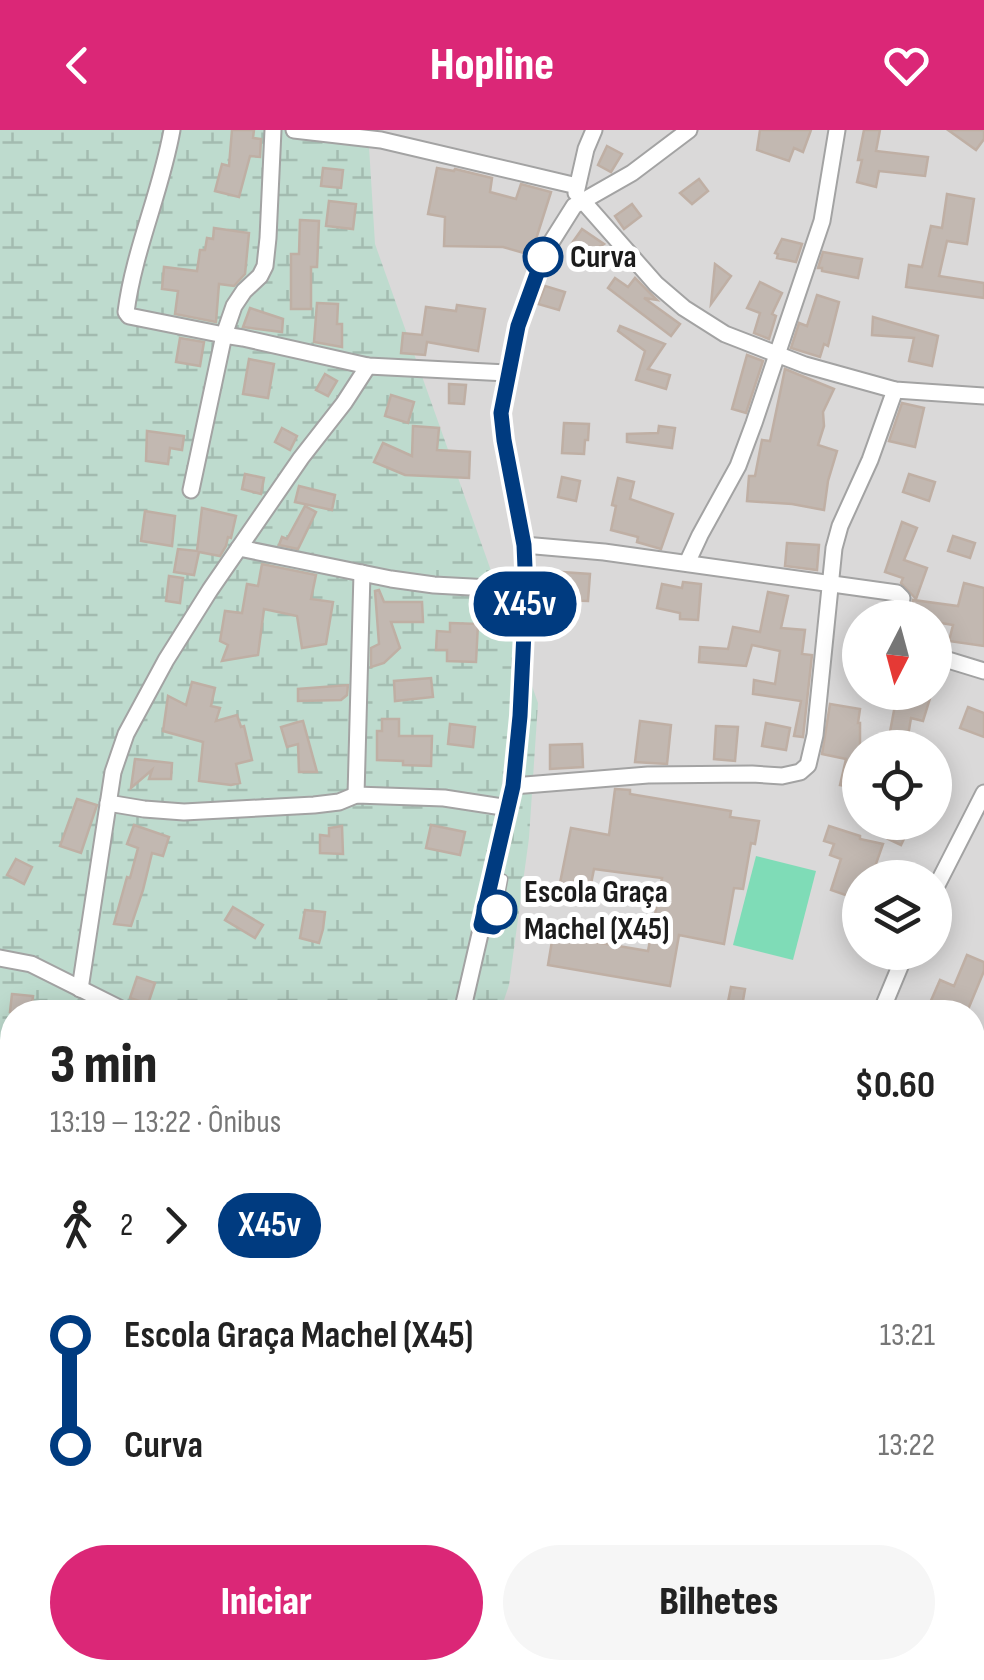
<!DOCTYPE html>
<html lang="pt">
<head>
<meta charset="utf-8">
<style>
	:root { --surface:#fff; --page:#f6f6f6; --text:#222; --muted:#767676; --accent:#db2777 }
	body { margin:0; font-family:"Sofia Sans Condensed",sans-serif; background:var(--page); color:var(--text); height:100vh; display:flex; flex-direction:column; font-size:38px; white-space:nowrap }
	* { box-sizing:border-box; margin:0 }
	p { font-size:32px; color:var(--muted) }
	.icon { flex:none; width:55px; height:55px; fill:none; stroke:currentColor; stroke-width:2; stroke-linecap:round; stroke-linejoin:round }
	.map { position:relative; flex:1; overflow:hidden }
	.panel { position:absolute; left:0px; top:870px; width:985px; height:680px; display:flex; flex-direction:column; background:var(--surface); border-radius:40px 40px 0 0; box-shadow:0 5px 25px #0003 }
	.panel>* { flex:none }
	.badge { padding:0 20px; border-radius:32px; font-size:35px; line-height:65px }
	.needle { width:65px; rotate:186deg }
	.tools { position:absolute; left:842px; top:470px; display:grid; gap:20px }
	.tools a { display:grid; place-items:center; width:110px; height:110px; border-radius:50%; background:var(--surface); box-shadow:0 5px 25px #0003; font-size:50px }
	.map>.badge { position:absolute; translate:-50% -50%; box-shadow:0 0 0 5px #fff }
	.legs { display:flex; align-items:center; gap:15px; height:110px; padding:0 50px; font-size:32px }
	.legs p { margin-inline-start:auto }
	.overview { display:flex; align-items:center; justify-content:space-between; height:170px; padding:0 50px }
	h1 { font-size:55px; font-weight:800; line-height:75px }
	.action { display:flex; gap:20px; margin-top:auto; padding:20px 50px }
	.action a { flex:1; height:115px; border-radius:60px; background:var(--accent); color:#fff; font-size:40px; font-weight:800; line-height:115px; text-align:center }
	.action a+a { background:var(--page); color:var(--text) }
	ul { padding:0 50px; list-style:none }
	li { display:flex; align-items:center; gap:35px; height:110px; font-size:38px }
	li i { display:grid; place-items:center; width:15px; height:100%; margin:0 12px; background:currentColor }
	li i::after { content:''; width:25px; height:25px; margin:-12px; border:8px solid; border-radius:50%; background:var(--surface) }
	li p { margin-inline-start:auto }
	li:first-child i { background:linear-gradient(#0000 50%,currentColor 0) }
	li:last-child i { background:linear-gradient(currentColor 50%,#0000 0) }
	header { display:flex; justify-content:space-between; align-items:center; height:130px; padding:0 50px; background:var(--accent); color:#fff; font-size:45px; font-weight:800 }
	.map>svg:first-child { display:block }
	.residential { fill:#dad9d9; fill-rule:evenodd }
	.forest { fill:url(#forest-firs) }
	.wetland { fill:url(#wetland-marsh) }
	.pitch { fill:#7fdcb7 }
	.building { fill:#c2b8b1; stroke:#bfafa4; stroke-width:2.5 }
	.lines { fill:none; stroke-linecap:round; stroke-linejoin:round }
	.lane-casing { stroke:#a3a3a3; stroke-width:11 }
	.street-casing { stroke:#a3a3a3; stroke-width:19 }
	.lane { stroke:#fff; stroke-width:8 }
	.street { stroke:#fff; stroke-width:15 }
	.line-1-casing { stroke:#fff; stroke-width:22 }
	.line-1 { stroke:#003b80; stroke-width:15 }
	.stop-1-dot { fill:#fff; stroke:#003b80; stroke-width:5 }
	.labels { text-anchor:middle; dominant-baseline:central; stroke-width:10; stroke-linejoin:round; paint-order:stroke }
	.stop-label { font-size:32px; font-weight:bold; fill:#1c1c1c; stroke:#fff; text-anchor:start }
</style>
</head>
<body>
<header><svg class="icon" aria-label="back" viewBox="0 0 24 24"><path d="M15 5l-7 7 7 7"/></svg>Hopline<svg class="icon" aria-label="heart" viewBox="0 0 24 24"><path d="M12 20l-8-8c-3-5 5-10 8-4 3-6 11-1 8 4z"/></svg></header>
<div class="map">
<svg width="984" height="1550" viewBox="0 0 984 1550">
	<defs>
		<pattern id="forest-firs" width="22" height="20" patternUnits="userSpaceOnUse" patternTransform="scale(2.5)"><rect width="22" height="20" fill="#a7cc96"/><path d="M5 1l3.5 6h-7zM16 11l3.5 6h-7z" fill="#8faf81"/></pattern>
		<pattern id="wetland-marsh" width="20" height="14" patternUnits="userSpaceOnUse" patternTransform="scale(2.5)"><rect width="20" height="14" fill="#bedbce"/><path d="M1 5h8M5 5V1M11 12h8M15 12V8" fill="none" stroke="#a3bbb0"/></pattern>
	</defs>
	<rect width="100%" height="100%" fill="#ede9e1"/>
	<!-- residential -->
	<path class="residential" d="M0,0H984V1228L973,1245L972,882H12V1538H930L949,1550H0ZM860,488H935V562H860ZM860,618H935V692H860ZM860,748H935V822H860Z"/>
	<!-- forest -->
	<polygon class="forest" points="984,1251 984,1525 972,1517 972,1269"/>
	<!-- wetland -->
	<polygon class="wetland" points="0,0 368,0 375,114 538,573 529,708 509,855 500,882 12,882 12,1538 242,1538 247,1550 0,1550"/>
	<!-- pitch -->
	<polygon class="pitch" points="756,726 816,741 793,830 733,815"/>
	<!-- building -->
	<g class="building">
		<polygon points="232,0 254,0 253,8 261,9 260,27 250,26 239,67 215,61 222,34 229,36"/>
		<polygon points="760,0 811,0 803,22 794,18 789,31 757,20"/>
		<polygon points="864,0 880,0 876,21 928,27 925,46 879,41 876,57 857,52 862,30 858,30"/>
		<polygon points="948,0 984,0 984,9 976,20"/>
		<polygon points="607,16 622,24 611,42 598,35"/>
		<polygon points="323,38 343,40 341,58 321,56"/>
		<polygon points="437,38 454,41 455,39 492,48 490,62 516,69 521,54 551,62 531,125 503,117 444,116 445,87 428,84"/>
		<polygon points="699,49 708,61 692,74 680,63"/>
		<polygon points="947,64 974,69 967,114 947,111 939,146 984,153 984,168 906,157 909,135 922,137 931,96 942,98"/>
		<polygon points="329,71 356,74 353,99 326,96"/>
		<polygon points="632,74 641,86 624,99 615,86"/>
		<polygon points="300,90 319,91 317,137 311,137 311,179 291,179 291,124 299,124"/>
		<polygon points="214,98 249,103 245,144 234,156 219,154 216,192 175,184 178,161 162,159 164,137 197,141 200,120 205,120 207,108 213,109"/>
		<polygon points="582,99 604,114 599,117 602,119 593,131 570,116"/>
		<polygon points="782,109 802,114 796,132 777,128 778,124 775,123"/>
		<polygon points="823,122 862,129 858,148 822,141 822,138 818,138"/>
		<polygon points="715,134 731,146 711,174"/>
		<polygon points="615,148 628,157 635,148 657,170 644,168 680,194 671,206 608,158"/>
		<polygon points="760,152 782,163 772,184 776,186 769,209 754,203 760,183 747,178"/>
		<polygon points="545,156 565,162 559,180 538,174"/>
		<polygon points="817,165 839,172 828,216 824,214 820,227 791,218 799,193 807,196"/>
		<polygon points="317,173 338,174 337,194 342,194 342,217 314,212"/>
		<polygon points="457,175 485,179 478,221 427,212 425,225 401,223 403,203 422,205 426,177 456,181"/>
		<polygon points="250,178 283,189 282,202 243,197"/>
		<polygon points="873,187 938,206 932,236 909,231 914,208 872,205"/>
		<polygon points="620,196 665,214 648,239 670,245 666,259 636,250 645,221 618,201"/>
		<polygon points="180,208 204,212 200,236 176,232"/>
		<polygon points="747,225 763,231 746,283 732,279"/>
		<polygon points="249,229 274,234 268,268 243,264"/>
		<polygon points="785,239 834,259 823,282 824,296 818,315 837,321 828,351 824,380 792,374 747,371 749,346 755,346 762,310 770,311"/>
		<polygon points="325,244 337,251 328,266 316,260"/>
		<polygon points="449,254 466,255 464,274 449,273"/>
		<polygon points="391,265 414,272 408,293 385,286"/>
		<polygon points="902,273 924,278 915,317 889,311"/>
		<polygon points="564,293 589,294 588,310 585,310 584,324 562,323"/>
		<polygon points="413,296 439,298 437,320 470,322 469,348 405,345 374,332 383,313 412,326"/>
		<polygon points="659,296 675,298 672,318 627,312 627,304 658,303"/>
		<polygon points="282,298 297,306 290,320 275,312"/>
		<polygon points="147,301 184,306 182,320 170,318 168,334 146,331"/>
		<polygon points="245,344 264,348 261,364 242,359"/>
		<polygon points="909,344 935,352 929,371 903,362"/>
		<polygon points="562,347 580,351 576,371 558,367"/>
		<polygon points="618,348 634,352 630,369 673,384 661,419 637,412 638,407 611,400 616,376 612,375"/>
		<polygon points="299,356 335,365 332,380 295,372"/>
		<polygon points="305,376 316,382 298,419 279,415 282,407 287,409"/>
		<polygon points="202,378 236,386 231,408 228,407 226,416 220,426 199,422 194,445 174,442 178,419 197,421"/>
		<polygon points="145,381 175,386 172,416 141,411"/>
		<polygon points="902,392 917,398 904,430 927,438 916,469 901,453 903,448 885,442"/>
		<polygon points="953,406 975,413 970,428 948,421"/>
		<polygon points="787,413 819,415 817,440 785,436"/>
		<polygon points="262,434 316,445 311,469 333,472 326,514 302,518 297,486 264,479 258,525 222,531 228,515 220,511 225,481 242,483 247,454 258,456"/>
		<polygon points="562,442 590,444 588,471 560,470"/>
		<polygon points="169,446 183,448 180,473 166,471"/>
		<polygon points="683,452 701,454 698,490 680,489 680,483 657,478 662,454 682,458"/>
		<polygon points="964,453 984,458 984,516 949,511 953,495 935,492 935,488 923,488 911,484 913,470 958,476"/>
		<polygon points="379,460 384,472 422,472 423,492 391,492 400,518 384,533 371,537 371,518 379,514 375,461"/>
		<polygon points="768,462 788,466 781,498 805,500 802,524 812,525 803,607 794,606 801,571 753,564 754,550 775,554 780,521 752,515 746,536 699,532 700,517 728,519 733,497 760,502"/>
		<polygon points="491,469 508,470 507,484 490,483"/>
		<polygon points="450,493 478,494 476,532 447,531 447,520 436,520 437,501 450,502"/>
		<polygon points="431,548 433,567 395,571 394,551"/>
		<polygon points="192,552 215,558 211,576 220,578 216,591 237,585 241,597 244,596 252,630 236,634 240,653 231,655 199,651 203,612 163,601 168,566 186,575"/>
		<polygon points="348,555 347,565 341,570 298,571 298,559"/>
		<polygon points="900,562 931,565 923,591 911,588 906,618 887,618 895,575 897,575"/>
		<polygon points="830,574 860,579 858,593 860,593 860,659 840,655 846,629 822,624"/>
		<polygon points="968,577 984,583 984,607 960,598"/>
		<polygon points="382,589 399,589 399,606 432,606 431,636 403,635 403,631 377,630 377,601 382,601"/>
		<polygon points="640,591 671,595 667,634 635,632"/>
		<polygon points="298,592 303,591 317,642 299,642 298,614 287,617 281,597"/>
		<polygon points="766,593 790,598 786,620 762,616"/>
		<polygon points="450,594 475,597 473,617 448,614"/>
		<polygon points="716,596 738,597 735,631 714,629"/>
		<polygon points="582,614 583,637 550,639 550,615"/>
		<polygon points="135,629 172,633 171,649 149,649 152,640 131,658"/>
		<polygon points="615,659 630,660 630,664 731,681 730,687 759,691 755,714 751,713 743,759 734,758 724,814 679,805 670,856 548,835 553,805 648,821 662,748 594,739 589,764 559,758 571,698 609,705"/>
		<polygon points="77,669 97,675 81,723 60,716"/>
		<polygon points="896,692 912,692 901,715 888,709"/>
		<polygon points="134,695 169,707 163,726 152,723 143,760 131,796 114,794 127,747 130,748 138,718 127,714"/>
		<polygon points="431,695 465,702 460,725 426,718"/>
		<polygon points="342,696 343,724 320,723 320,705 329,706 329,698"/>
		<polygon points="829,696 860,706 860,709 883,714 871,748 860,748 860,770 831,760 841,729 830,725 834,714 824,711"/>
		<polygon points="16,729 32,737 24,754 7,745"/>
		<polygon points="233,777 263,795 255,808 225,790"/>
		<polygon points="305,780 325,782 323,799 319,813 300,808"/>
		<polygon points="967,825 984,832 984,841 967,882 926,882 940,850 954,856"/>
		<polygon points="137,847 155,853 148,874 130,868"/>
		<polygon points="731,857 745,859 741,882 726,882"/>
		<polygon points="12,864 33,866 31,882 10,882"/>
	</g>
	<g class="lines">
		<!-- lane casing -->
		<g class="lane-casing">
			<polyline id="lane" points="484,795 494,797 503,749 492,747"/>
		</g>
		<!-- street casing -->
		<g class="street-casing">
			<g id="street">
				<path d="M172,0C161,62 134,120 126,182L129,186L224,205L234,176L244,161L260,146L265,136L268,108L273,0"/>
				<polyline points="294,0 381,10 577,56"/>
				<polyline points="576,63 586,19 594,0"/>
				<polyline points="582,70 656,154 684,178 725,204 805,235 895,260 984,266"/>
				<polyline points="191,360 224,205 243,208 368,236 507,243"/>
				<polyline points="524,415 604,422 897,463 902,468 899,488"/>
				<polyline points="239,418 391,449 434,455 526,460"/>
				<polyline points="687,433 700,405 738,336 754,293 822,91 837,0"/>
				<polyline points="935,526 984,541"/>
				<polyline points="513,656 648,645 752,644 782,646 800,642 808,635 815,605 834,418 840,396 870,330 895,260"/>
				<polyline points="356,665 362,443"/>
				<polyline points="108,673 144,679 184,682 314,675 339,672 356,665 444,668 509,678"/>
				<polyline points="935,759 984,663"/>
				<polyline points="0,828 31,834 127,882"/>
				<polyline points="80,859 113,642 126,604 166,530 210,460 301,328 344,273 368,236"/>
				<polyline points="462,882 509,678 520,586 526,460 524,415 503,310 501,283 507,243 518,197 545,122 574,76 632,43 689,0"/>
				<polyline points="881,882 906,822"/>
				<polyline points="972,940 984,944"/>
				<polyline points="0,1117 12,1117"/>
				<polyline points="864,1538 871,1550"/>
				<polyline points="104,1550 106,1538"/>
				<polyline points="370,1550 374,1538"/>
				<polyline points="673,1550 673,1538"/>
			</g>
		</g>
		<!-- lane -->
		<use href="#lane" class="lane"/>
		<!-- street -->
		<use href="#street" class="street"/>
	</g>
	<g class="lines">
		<!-- line-1 casing -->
		<g class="line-1-casing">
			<polyline id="line-1" points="497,780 494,797 481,795 513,656 520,586 526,460 524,415 504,310 501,283 518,196 543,127"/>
		</g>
		<!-- line-1 -->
		<use href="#line-1" class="line-1"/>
	</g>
	<!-- markers -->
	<g class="stop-1-dot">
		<circle cx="543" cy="127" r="18"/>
		<circle cx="497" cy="780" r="18"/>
	</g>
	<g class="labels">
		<!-- stop labels -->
		<g class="stop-label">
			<text x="570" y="127">Curva</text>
			<text x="524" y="762">Escola Graça<tspan x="524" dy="37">Machel (X45)</tspan></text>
		</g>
	</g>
</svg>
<div class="tools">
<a><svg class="needle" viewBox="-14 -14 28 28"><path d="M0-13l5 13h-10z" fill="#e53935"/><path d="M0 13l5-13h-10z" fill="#767676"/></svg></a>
<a><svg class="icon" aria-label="locate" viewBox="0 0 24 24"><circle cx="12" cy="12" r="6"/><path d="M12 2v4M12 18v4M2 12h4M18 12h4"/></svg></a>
<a><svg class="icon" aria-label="layers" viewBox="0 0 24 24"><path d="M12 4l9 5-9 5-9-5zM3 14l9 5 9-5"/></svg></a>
</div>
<b class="badge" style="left:525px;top:474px;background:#003b80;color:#fff">X45v</b>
<section class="panel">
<div class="overview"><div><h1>3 min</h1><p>13:19 – 13:22 · Ônibus</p></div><b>$0.60</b></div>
<div class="legs"><svg class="icon" aria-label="walk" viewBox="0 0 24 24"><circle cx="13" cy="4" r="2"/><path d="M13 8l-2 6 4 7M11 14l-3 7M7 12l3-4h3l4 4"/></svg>2<svg class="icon" aria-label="forward" viewBox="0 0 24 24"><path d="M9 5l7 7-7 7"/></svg><b class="badge" style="background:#003b80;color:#fff">X45v</b></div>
<ul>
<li><i style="color:#003b80"></i><b>Escola Graça Machel (X45)</b><p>13:21</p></li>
<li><i style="color:#003b80"></i><b>Curva</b><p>13:22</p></li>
</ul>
<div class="action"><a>Iniciar</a><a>Bilhetes</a></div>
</section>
</div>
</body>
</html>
